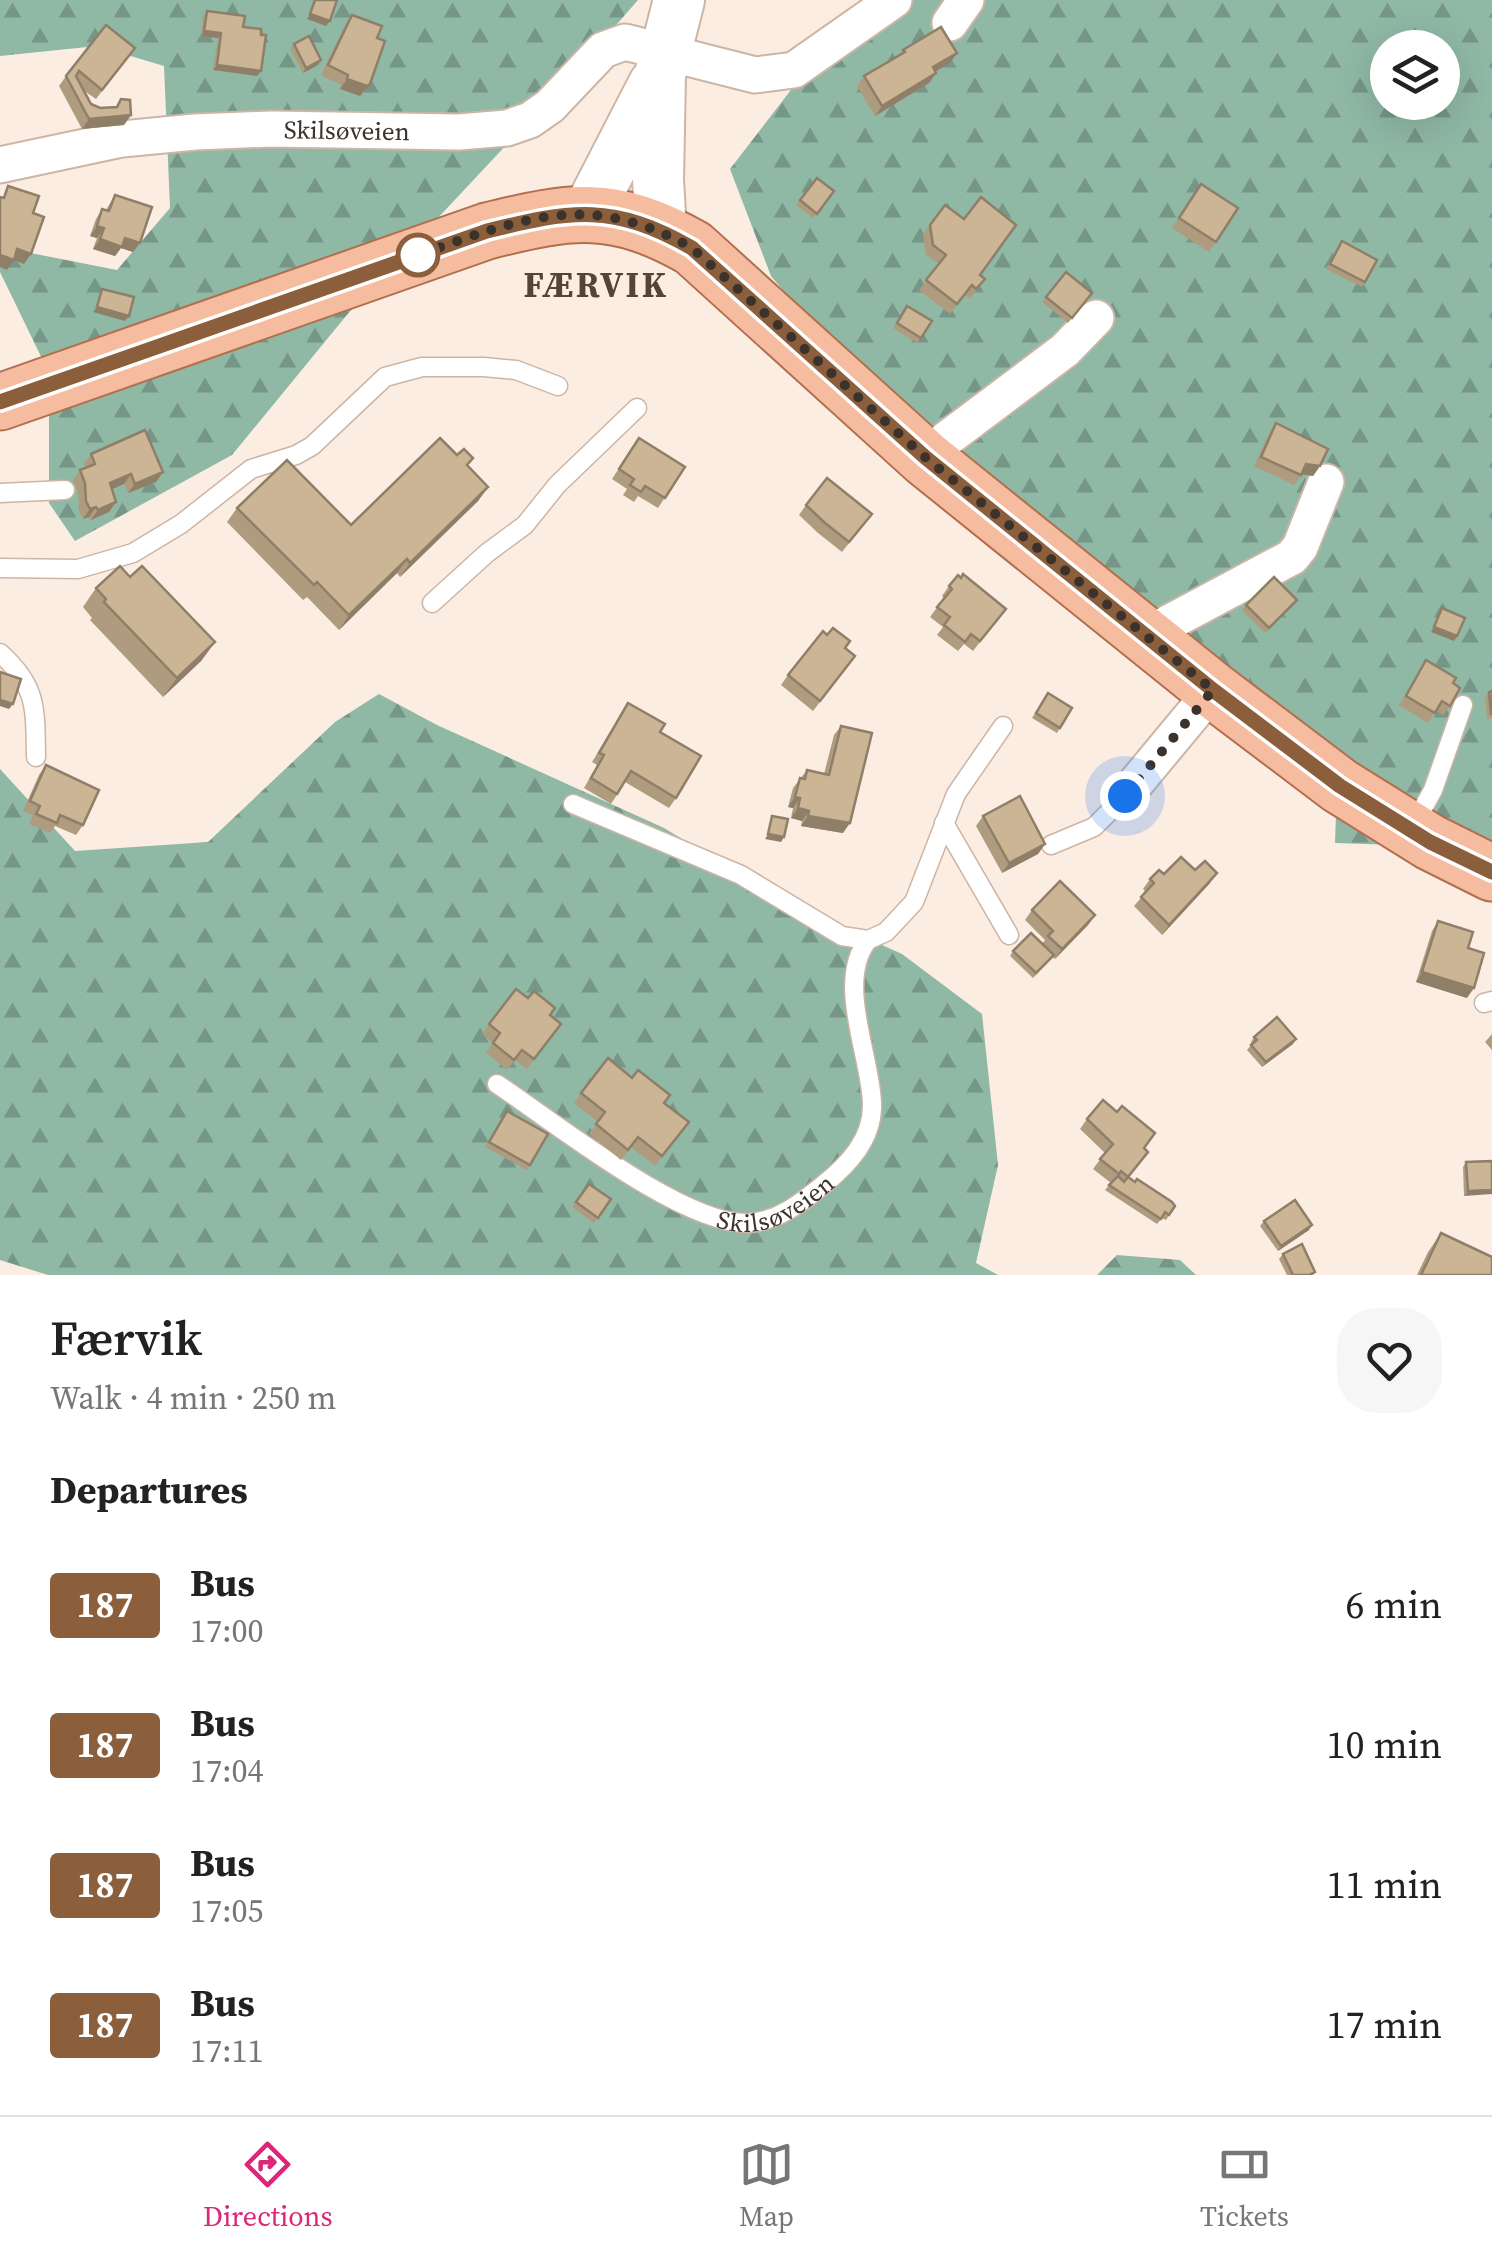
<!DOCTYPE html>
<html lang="en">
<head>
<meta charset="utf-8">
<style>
	:root { --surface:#fff; --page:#f6f6f6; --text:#222; --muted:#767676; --line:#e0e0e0; --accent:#db2777 }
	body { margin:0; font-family:"Source Serif 4",serif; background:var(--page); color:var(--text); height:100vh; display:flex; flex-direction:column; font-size:38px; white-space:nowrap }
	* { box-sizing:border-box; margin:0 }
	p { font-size:32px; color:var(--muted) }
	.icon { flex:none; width:55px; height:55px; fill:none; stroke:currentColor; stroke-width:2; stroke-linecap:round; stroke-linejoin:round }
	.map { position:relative; height:1275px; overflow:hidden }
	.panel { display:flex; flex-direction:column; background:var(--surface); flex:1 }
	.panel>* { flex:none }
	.badge { padding:0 20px; border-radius:8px; font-size:35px; line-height:65px }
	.tools { position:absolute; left:1370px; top:30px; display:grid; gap:20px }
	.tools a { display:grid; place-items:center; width:90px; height:90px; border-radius:50%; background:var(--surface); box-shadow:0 10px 40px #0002; font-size:50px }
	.you { position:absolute; width:50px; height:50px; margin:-25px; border:8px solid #fff; border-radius:50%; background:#1a73e8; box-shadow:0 0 0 15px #1a73e833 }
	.map>.badge { position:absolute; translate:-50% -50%; box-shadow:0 0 0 5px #fff }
	h2 { padding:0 50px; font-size:38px; line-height:90px }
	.round { display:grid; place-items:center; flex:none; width:105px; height:105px; border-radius:40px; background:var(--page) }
	.headline { display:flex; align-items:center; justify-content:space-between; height:170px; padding:0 50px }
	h1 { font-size:48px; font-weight:600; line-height:75px }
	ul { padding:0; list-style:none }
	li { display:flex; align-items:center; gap:30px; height:140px; padding:0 50px }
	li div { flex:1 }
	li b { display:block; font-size:38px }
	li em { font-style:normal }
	li .badge { min-width:110px; font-weight:700; text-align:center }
	.tabs { display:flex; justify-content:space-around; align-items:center; height:140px; border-top:2px solid var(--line); background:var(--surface); font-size:28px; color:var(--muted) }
	.tabs a { display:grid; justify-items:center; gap:5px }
	.tabs .active { color:var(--accent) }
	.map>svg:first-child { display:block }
	.forest { fill:url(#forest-firs); fill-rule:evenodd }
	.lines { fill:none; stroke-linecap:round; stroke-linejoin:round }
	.lane-casing { stroke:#ccb5a5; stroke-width:21 }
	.street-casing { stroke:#ccb5a5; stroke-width:39 }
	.secondary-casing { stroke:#ccb5a5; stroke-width:54 }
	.primary-casing { stroke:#b16f4e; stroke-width:59 }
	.lane { stroke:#fff; stroke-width:18 }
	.street { stroke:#fff; stroke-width:35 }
	.secondary { stroke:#fff; stroke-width:50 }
	.primary { stroke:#f6bca0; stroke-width:55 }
	.wall { fill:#af9c7f }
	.shaded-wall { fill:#8f7f68 }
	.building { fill:#ccb594; stroke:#8f7f68; stroke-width:2.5 }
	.line-casing { stroke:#fff; stroke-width:22 }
	.line { stroke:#8b5e3c; stroke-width:15 }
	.walk { stroke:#3c322c; stroke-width:10; stroke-dasharray:0 18 }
	.stop-dot { fill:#fff; stroke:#8b5e3c; stroke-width:5 }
	.labels { text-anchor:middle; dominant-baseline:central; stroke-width:8; stroke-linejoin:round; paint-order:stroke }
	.street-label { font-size:25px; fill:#3c322c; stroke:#fcede3 }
	.district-label { font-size:35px; font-weight:bold; letter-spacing:2.5px; fill:#564335; stroke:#fcede3 }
</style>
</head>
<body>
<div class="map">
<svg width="1492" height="1275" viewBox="0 0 1492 1275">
	<defs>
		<pattern id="forest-firs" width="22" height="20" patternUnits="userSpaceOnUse" patternTransform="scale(2.5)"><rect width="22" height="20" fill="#8fb8a5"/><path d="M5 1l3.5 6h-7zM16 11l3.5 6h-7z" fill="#769687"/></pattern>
	</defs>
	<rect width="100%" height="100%" fill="#fcede3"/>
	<!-- forest -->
	<g class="forest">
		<polygon points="0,0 638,0 582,64 346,316 232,455 75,541 49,503 49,373 0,272 0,247 117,270 170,208 164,66 97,46 0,56"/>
		<path d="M869,0H1492V885L1429,846L1335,843L1336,813L884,410L771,276L730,169L804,73ZM1388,48H1442V102H1388Z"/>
		<polygon points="379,694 437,725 664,828 788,903 902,954 982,1014 998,1165 976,1263 998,1275 48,1275 0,1260 0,769 75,851 208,842 335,722"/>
		<polygon points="1117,1255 1180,1260 1196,1275 1097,1275"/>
	</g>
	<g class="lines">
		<!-- lane casing -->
		<g class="lane-casing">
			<g id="lane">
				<polyline points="0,493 65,490"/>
				<polyline points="0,568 78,569 133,553 181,524 251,469 296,455 312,446 385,377 422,367 484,367 516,370 558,386"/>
				<polyline points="432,603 487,553 525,525 557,485 637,408"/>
				<path d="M0,653C38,687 35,709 36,757"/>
				<polyline points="573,804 741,875 842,936 868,940 886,932 914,902 956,794 1003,726"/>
				<polyline points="944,823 1009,935"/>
				<polyline points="1414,824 1433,790 1463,705"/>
				<polyline points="1051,845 1094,827 1125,796"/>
				<polyline points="1484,1003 1492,1001"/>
				<path id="s1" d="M497,1084C554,1122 684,1226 749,1223C778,1221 801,1203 823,1185C848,1165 873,1139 872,1104C871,1056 835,982 868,940"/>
			</g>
		</g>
		<!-- street casing -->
		<g class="street-casing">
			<g id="street">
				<polyline points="950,23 966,0"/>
				<path id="s2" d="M0,165L122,139L195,132L271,129L459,132L507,128L530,120L550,106L603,50L625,42L755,75L794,70L894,0"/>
				<polyline points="926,459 936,447 1065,350 1096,318"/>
				<polyline points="1146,635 1292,557 1300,547 1326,482"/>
				<polyline points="1125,796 1213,690"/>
			</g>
		</g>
		<!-- secondary casing -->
		<g class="secondary-casing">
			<g id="secondary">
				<polyline points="588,212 654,84"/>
				<polyline points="661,231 658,180 660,75 679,0"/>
			</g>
		</g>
		<!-- primary casing -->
		<g class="primary-casing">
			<path id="primary" d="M0,402L487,231C572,210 613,203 693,248L926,459L1213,690L1340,786L1430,842L1492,873"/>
		</g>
		<!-- lane -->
		<use href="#lane" class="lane"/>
		<!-- street -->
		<use href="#street" class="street"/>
		<!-- secondary -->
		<use href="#secondary" class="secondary"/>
		<!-- primary -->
		<use href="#primary" class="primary"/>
	</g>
	<!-- wall -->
	<g class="wall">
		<polygon points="207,11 243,27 261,71 257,76 213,70 218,38 201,36 203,16"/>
		<polygon points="352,15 377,38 370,84 360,96 340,89 341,85 321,75 345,25"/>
		<polygon points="294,44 318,65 303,73 290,49"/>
		<polygon points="135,48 96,99 83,90 91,104 100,108 131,115 124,125 82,129 59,86 66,76"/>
		<polygon points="903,50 950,63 935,72 936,73 929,83 875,116 857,86 864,76 899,55"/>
		<polygon points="817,178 834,191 813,218 796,205"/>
		<polygon points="1201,184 1238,208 1209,252 1172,228"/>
		<polygon points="115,195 140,243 133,252 121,248 115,256 93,249 97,238 90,236 96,219 102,209 106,210"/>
		<polygon points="945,205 980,275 985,279 970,299 965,295 950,314 919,290 939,264 926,255 923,234"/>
		<polygon points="1342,241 1365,282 1362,287 1326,269"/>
		<polygon points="1066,272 1092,293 1068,323 1042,302"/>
		<polygon points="907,306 932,321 917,343 893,328"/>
		<polygon points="1276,423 1320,466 1313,476 1302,474 1294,485 1254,466 1269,433"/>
		<polygon points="639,438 685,467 658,508 638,496 634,502 623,495 627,489 612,479"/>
		<polygon points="91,454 163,472 156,482 128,493 124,484 112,489 109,512 91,520 89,517 83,519 79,511 78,493 73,480 80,470 86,468 84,464"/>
		<polygon points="468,466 488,487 478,501 400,577 397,573 339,630 307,597 303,600 227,522 237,508 351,525"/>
		<polygon points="806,505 872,514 842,552 818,533 799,515"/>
		<polygon points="130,577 215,642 201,661 163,697 90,620 92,618 83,607 96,588"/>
		<polygon points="949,586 1006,609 973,651 964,644 958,651 937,635 943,627 930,617 944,598 942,596"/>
		<polygon points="1246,605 1294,605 1265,633 1242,610"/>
		<polygon points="827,635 855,656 813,711 781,685 788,675"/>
		<polygon points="1426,660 1453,683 1450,706 1443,715 1436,711 1428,723 1399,705"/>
		<polygon points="1492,691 1492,718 1487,719 1485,697 1489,692"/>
		<polygon points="1048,693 1072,708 1057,733 1032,718"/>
		<polygon points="628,703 676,798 669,808 625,782 611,804 584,788 597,765 592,762"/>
		<polygon points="841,726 843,833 801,826 802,821 791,818 793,808 788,807 793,788 807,770 824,774 834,735"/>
		<polygon points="46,765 83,825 76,835 55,826 50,833 29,824 33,815 23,811 39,775"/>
		<polygon points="983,816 1045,844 1038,854 1002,873 976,826"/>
		<polygon points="1164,874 1210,883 1162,935 1134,906 1146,892 1143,889 1150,879"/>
		<polygon points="1032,910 1095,915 1088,925 1055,959 1053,957 1033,978 1010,956 1013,951 1042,944 1045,940 1025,920"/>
		<polygon points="1438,921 1468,948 1467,998 1416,982 1432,931"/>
		<polygon points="516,989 561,1024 527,1069 515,1060 507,1070 486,1053 493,1043 482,1034"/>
		<polygon points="1492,1034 1492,1050 1485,1042"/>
		<polygon points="1254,1037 1293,1044 1262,1067 1247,1050 1252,1044 1251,1042"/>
		<polygon points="581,1093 682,1132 655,1166 631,1147 621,1160 589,1134 598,1122 574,1103"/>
		<polygon points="503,1116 530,1165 527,1170 485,1147"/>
		<polygon points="1087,1119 1148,1152 1128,1178 1169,1215 1166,1220 1162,1218 1157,1224 1105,1190 1111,1183 1093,1169 1105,1153 1080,1129"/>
		<polygon points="1492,1161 1464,1196 1463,1167 1466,1162"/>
		<polygon points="589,1184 611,1199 594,1223 572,1207"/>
		<polygon points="1264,1221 1309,1230 1278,1251 1260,1226"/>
		<polygon points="1441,1233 1492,1275 1417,1275 1428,1252"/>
		<polygon points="1283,1254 1315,1272 1313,1275 1287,1275 1279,1259"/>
	</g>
	<!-- shaded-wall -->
	<g class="shaded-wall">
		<polygon points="310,14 330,21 326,26 307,19"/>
		<polygon points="204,31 221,33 218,38 201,36"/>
		<polygon points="957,53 950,63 926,77 933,67"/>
		<polygon points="321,60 318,65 303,73 306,68"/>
		<polygon points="217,65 261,71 257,76 213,70"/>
		<polygon points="936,73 929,83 875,116 882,106"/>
		<polygon points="347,79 370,84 360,96 340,89"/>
		<polygon points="131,115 124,125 82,129 89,119"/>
		<polygon points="97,226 104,228 97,238 90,236"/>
		<polygon points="125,238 140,243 133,252 121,248 115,256 93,249 100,239"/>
		<polygon points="17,249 31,254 24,264 14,260 7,270 0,267 0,255"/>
		<polygon points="97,307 129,316 125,321 93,312"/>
		<polygon points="1306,464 1320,466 1313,476 1299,474"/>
		<polygon points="163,472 156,482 128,493 135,484"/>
		<polygon points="131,474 124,484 103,493 110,483"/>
		<polygon points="488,487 478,501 400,577 410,563"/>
		<polygon points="116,502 109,512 91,520 98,510"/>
		<polygon points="96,507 89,517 83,519 90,509"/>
		<polygon points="407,559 397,573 339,630 349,615"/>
		<polygon points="1434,627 1457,636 1454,641 1431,632"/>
		<polygon points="215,642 201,661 163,697 177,678"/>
		<polygon points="0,700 13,704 9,709 0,706"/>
		<polygon points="795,797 800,798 793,808 788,807"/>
		<polygon points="798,808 809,811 802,821 791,818"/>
		<polygon points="808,816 850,823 843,833 801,826"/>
		<polygon points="768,834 784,837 781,842 765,839"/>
		<polygon points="1045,844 1038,854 1002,873 1009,863"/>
		<polygon points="1217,873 1210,883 1162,935 1169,925"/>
		<polygon points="1095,915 1088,925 1055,959 1062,949"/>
		<polygon points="1422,972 1474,988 1467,998 1416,982"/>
		<polygon points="1296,1039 1293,1044 1262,1067 1266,1062"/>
		<polygon points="1492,1190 1492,1194 1464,1196 1468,1191"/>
		<polygon points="1312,1225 1309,1230 1278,1251 1281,1246"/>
	</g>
	<!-- building -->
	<g class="building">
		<polygon points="315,0 337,0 330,21 310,14"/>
		<polygon points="207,11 245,16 243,27 261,29 261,35 266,35 261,71 217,65 221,33 204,31"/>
		<polygon points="352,15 382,26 377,38 385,41 370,84 367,86 347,79 348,75 328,65"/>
		<polygon points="106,25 135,48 102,90 79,71 76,76 91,104 100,108 117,107 121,99 130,100 131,115 89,119 66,76"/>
		<polygon points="941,27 957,53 933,67 936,73 882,106 864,76 905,52 903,50"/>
		<polygon points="309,36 321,60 306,68 294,44"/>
		<polygon points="817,178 834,191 817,214 800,200"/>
		<polygon points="1201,184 1238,208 1216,242 1179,218"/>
		<polygon points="8,186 39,196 33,213 44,217 31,254 17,249 14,260 0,255 0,197 4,198"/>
		<polygon points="115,195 152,207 140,243 125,238 122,247 100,239 104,228 97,226 102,209 109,211"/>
		<polygon points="981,197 1016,225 980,275 985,279 976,289 972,285 957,304 926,280 946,255 933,245 930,225 945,205 964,219"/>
		<polygon points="1342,241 1377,260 1365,282 1330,264"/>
		<polygon points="1066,272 1092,293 1072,318 1046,297"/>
		<polygon points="102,289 134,297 129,316 97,307"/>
		<polygon points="907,306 932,321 921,338 897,323"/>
		<polygon points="1276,423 1328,449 1320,466 1306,464 1301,475 1261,457"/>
		<polygon points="145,430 163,472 135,484 131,474 110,483 116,502 98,510 96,507 90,509 86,501 85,483 80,470 95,464 91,454"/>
		<polygon points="440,438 457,455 464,449 473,458 467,465 488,487 410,563 407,559 349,615 317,582 314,585 237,508 287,460 351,525"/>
		<polygon points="639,438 685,467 665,498 645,486 641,492 630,485 634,479 619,469"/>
		<polygon points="827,478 872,514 849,542 825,523 806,505"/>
		<polygon points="120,566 130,577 142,566 215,642 177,678 104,602 106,599 96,588"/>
		<polygon points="963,574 1006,609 980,641 971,634 965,642 944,625 950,617 937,607 952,589 949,586 958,575 961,578"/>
		<polygon points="1274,577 1297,600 1269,628 1246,605"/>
		<polygon points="1442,608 1465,618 1457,636 1434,627"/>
		<polygon points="833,628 850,641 845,648 855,656 820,701 788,675 823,631 827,635"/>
		<polygon points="1426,660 1456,678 1453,683 1460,688 1450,706 1442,701 1435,713 1406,696"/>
		<polygon points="0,672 21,679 13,704 0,700"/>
		<polygon points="1492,691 1492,714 1491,714 1489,692"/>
		<polygon points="1048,693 1072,708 1060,728 1036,713"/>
		<polygon points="628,703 665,724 660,732 701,756 676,798 631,771 617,794 591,778 604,755 599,753"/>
		<polygon points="841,726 872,733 850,823 808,816 809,811 798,808 800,798 795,797 800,778 805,779 807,770 829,775"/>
		<polygon points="46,765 99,790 83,825 60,815 57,823 36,814 40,806 30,801"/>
		<polygon points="1020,796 1045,844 1009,863 983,816"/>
		<polygon points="772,816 788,819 784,837 768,834"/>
		<polygon points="1181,857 1195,870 1205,861 1217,873 1169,925 1141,897 1154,883 1150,879 1159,870 1164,874"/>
		<polygon points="1060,881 1095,915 1062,949 1048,936 1053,931 1032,910"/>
		<polygon points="1438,921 1473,932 1468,948 1484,953 1474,988 1422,972"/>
		<polygon points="1031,933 1054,955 1036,973 1013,951"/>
		<polygon points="516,989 528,998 534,991 555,1008 550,1015 561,1024 534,1059 522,1050 514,1060 493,1043 500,1033 489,1024"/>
		<polygon points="1277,1017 1296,1039 1266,1062 1251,1045 1257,1040 1254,1037"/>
		<polygon points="608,1058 632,1078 638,1070 670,1095 664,1103 689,1122 662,1156 638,1137 628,1150 596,1124 605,1112 581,1093"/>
		<polygon points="1103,1100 1117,1112 1122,1106 1155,1133 1144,1148 1148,1152 1128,1177 1121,1171 1119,1174 1100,1159 1113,1144 1087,1119"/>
		<polygon points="507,1111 548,1134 530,1165 489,1142"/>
		<polygon points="1492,1161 1492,1190 1468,1191 1466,1162"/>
		<polygon points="1118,1176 1124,1182 1128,1177 1135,1182 1137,1179 1172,1202 1175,1206 1169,1215 1165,1212 1161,1219 1109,1185"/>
		<polygon points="589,1184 611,1199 598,1218 576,1202"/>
		<polygon points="1295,1200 1312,1225 1281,1246 1264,1221"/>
		<polygon points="1441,1233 1492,1257 1492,1275 1421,1275"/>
		<polygon points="1302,1244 1315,1272 1309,1275 1293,1275 1283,1254"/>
	</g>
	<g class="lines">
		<!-- line casing -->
		<g class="line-casing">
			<path id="line" d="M0,402L487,231C572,210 613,203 692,248L926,458L1213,690L1340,786L1430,842L1492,872"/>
		</g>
		<!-- line -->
		<use href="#line" class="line"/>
		<!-- walk -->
		<path class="walk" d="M418,255L412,257C519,220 586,188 692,248L926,458L1213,690L1125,796"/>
	</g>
	<!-- markers -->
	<circle class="stop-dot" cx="418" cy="255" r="20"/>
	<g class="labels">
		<!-- street labels -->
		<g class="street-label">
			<text stroke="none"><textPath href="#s2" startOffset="350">Skilsøveien</textPath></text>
			<text stroke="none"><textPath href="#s1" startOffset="322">Skilsøveien</textPath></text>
		</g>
		<!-- district labels -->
		<g class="district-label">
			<text x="596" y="285">FÆRVIK</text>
		</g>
	</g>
</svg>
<div class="tools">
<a><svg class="icon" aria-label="layers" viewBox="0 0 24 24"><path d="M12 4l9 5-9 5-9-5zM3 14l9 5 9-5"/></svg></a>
</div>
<div class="you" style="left:1125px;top:796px"></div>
</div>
<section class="panel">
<div class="headline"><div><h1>Færvik</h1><p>Walk · 4 min · 250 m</p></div><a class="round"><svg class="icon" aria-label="heart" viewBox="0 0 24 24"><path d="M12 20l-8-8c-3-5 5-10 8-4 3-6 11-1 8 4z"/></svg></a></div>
<h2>Departures</h2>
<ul>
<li><span class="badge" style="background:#8b5e3c;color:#fff">187</span><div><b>Bus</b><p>17:00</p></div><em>6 min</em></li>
<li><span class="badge" style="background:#8b5e3c;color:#fff">187</span><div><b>Bus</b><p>17:04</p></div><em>10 min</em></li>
<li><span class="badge" style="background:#8b5e3c;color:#fff">187</span><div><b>Bus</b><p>17:05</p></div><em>11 min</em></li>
<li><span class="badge" style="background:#8b5e3c;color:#fff">187</span><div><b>Bus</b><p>17:11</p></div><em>17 min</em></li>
</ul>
</section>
<nav class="tabs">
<a class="active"><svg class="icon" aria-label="directions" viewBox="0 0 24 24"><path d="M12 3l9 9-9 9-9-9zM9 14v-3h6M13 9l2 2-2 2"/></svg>Directions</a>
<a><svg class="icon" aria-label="map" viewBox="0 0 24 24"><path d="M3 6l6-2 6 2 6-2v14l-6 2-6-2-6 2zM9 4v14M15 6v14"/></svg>Map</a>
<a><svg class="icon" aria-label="tickets" viewBox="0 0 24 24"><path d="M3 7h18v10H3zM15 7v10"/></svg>Tickets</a>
</nav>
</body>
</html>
